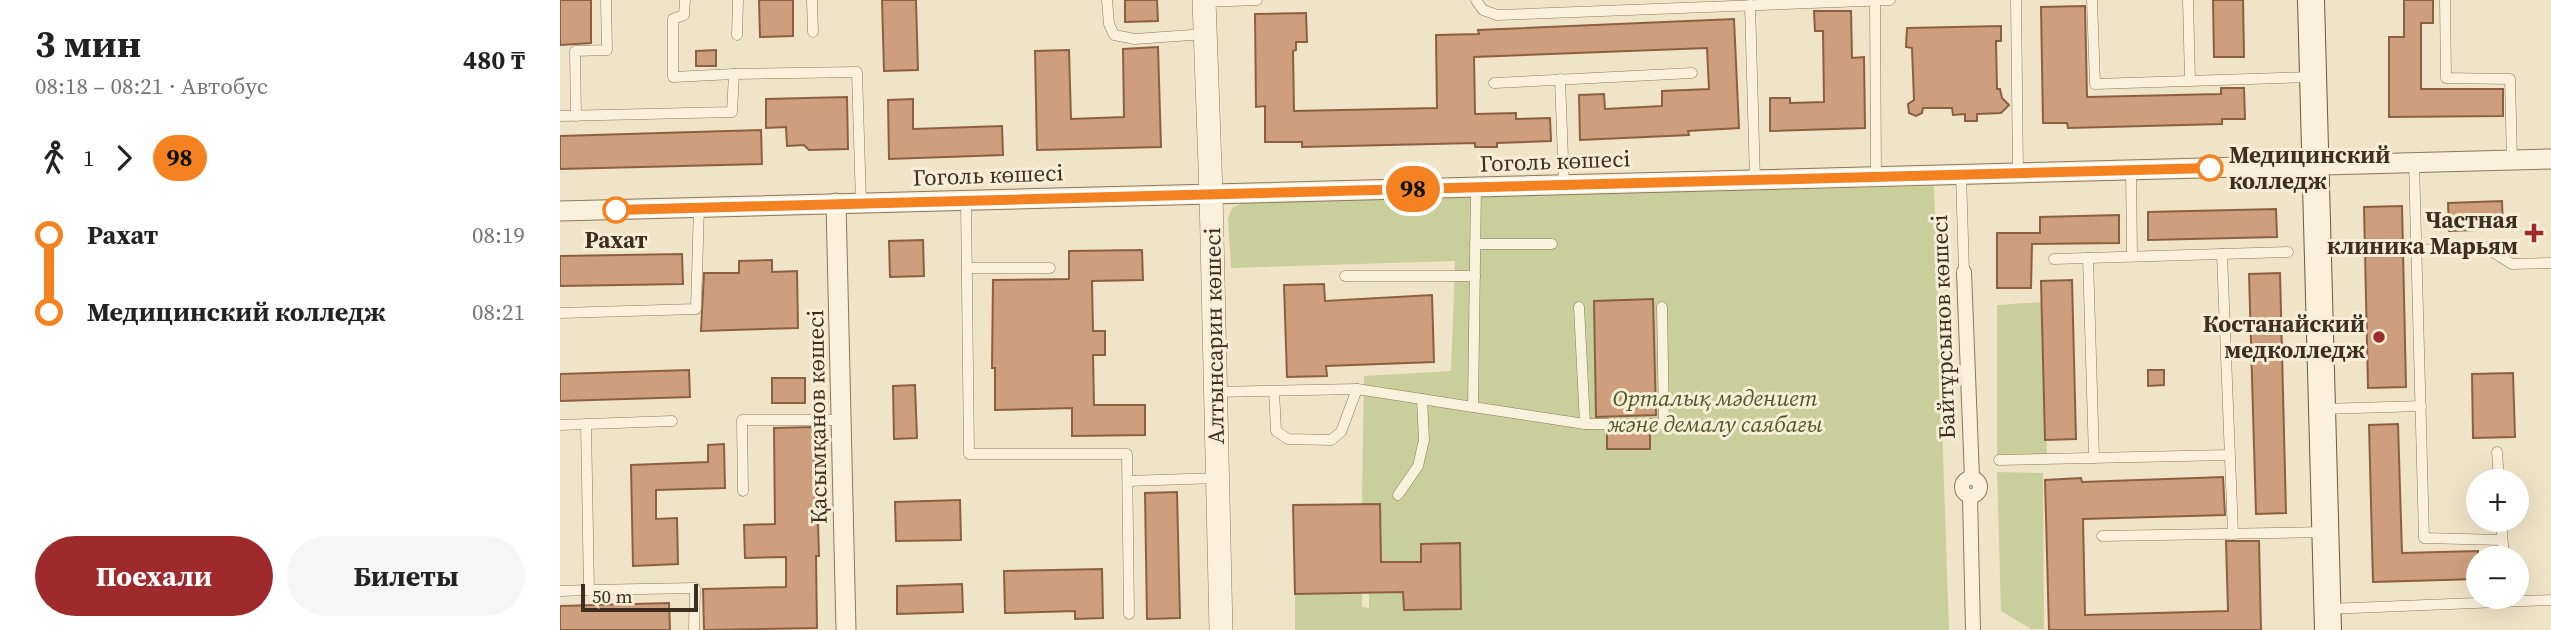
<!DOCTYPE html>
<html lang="ru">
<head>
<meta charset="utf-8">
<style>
	:root { --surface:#fff; --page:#f6f6f6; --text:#222; --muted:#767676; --accent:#9e2a2b }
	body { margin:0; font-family:"Source Serif 4",serif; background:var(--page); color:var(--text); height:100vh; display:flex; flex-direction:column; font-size:26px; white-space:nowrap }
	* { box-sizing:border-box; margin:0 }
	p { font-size:23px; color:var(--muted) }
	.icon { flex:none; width:38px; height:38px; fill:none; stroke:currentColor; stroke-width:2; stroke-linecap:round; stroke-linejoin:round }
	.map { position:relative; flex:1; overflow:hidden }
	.sheet { display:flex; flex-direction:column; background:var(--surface); width:560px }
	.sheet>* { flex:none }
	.badge { padding:0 14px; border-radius:23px; font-size:24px; line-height:46px }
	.controls { position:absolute; left:1906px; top:469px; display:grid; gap:14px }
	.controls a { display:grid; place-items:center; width:63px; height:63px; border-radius:50%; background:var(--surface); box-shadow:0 7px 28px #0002; font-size:35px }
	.scale { position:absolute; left:21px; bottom:18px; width:117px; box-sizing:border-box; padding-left:7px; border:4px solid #3d2e20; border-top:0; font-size:19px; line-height:24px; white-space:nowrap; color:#3d2e20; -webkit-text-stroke:5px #f7eed8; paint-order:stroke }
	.map>.badge { position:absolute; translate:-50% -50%; box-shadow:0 0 0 4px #fff }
	.legs { display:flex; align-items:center; gap:10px; height:77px; padding:0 35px; font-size:23px }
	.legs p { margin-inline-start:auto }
	.summary { display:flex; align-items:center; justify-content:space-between; height:119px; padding:0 35px }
	h1 { font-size:38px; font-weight:700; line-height:52px }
	.primary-button { display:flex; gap:14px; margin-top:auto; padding:14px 35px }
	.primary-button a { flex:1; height:80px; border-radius:42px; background:var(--accent); color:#fff; font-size:28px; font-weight:700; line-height:80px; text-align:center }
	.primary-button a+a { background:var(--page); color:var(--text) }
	ul { padding:0 35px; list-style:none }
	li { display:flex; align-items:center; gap:24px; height:77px; font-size:26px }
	li i { display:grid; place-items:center; width:10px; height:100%; margin:0 9px; background:currentColor }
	li i::after { content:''; width:18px; height:18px; margin:-9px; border:5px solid; border-radius:50%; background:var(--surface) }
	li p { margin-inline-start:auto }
	li:first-child i { background:linear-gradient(#0000 50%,currentColor 0) }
	li:last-child i { background:linear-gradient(currentColor 50%,#0000 0) }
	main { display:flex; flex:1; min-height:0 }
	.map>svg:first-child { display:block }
	.green { fill:#c9cf9b }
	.building { fill:#cf9f7d; stroke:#8d5f41; stroke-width:2 }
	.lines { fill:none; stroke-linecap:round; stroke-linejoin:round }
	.service-casing { stroke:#8d765c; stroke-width:11 }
	.pedestrian-casing { stroke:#8d765c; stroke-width:16 }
	.minor-casing { stroke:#8d765c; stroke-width:21 }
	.tertiary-casing { stroke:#8d765c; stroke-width:24 }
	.secondary-casing { stroke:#6f573f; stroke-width:28 }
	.service { stroke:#faf1dc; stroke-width:10 }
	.pedestrian { stroke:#faf1dc; stroke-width:14 }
	.minor { stroke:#faf1dc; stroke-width:19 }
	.tertiary { stroke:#faf1dc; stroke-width:23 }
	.secondary { stroke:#faf1dc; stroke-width:26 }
	.line-1-casing { stroke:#fff; stroke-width:16 }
	.line-1 { stroke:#f58220; stroke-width:10 }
	.stop-1-dot { fill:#fff; stroke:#f58220; stroke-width:3.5 }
	.poi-dot { fill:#9e2a2b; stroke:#f7eed8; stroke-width:2.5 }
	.labels { text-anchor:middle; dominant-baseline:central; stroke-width:6; stroke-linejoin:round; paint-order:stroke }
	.stop-label { font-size:23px; font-weight:bold; fill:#3d2e20; stroke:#f7eed8; text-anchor:start }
	.street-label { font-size:23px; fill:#3d2e20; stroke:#f7eed8 }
	.poi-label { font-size:23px; font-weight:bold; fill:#3d2e20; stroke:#f7eed8; text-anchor:end }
	.park-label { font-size:23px; font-style:italic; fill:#4d5a26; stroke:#f7eed8 }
</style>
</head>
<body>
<main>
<section class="sheet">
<div class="summary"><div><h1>3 мин</h1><p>08:18 – 08:21 · Автобус</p></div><b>480 ₸</b></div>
<div class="legs"><svg class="icon" aria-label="walk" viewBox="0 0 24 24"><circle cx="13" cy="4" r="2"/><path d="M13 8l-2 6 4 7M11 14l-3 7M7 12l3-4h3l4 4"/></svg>1<svg class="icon" aria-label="forward" viewBox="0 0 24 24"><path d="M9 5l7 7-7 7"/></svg><b class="badge" style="background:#f58220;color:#111">98</b></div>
<ul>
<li><i style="color:#f58220"></i><b>Рахат</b><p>08:19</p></li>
<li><i style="color:#f58220"></i><b>Медицинский колледж</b><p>08:21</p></li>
</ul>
<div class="primary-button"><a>Поехали</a><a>Билеты</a></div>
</section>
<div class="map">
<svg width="1991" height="630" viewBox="0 0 1991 630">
	<rect width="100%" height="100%" fill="#f0e4c8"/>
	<!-- green -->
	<g class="green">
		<polygon points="1374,186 1389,630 735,630 735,594 802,592 802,607 809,608 809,592 821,592 820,504 802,504 804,376 891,371 895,261 671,268 668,219 672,208 683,203"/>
		<polygon points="1482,302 1487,456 1437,460 1437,305"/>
		<polygon points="1437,472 1483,473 1484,629 1471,629 1441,611"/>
	</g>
	<!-- building -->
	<g class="building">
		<polygon points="0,0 31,0 31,43 0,45"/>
		<polygon points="199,0 233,0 233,36 200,37"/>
		<polygon points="322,0 356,0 358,70 324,71"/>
		<polygon points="565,0 597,0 598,21 565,22"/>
		<polygon points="1653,0 1683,0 1684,57 1654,57"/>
		<polygon points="1844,0 1873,0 1873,23 1861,23 1861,89 1943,89 1943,116 1829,117 1829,37 1844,37"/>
		<polygon points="1525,6 1527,97 1661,94 1661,88 1684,88 1685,119 1662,119 1662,124 1508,128 1507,123 1483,123 1481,7"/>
		<polygon points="1254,11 1291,11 1292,58 1304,57 1305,128 1210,131 1210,98 1230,98 1230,103 1264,102 1263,31 1255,31"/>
		<polygon points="746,13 747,42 736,42 736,50 733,51 734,111 877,108 876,35 919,34 918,30 1174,19 1179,128 1128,131 1129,135 1020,140 1019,95 1044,94 1045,109 1102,106 1102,91 1149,89 1147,48 914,57 915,114 956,113 956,119 990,118 991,141 937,143 937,147 915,147 915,143 742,147 742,142 705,142 705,106 696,107 695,14"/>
		<polygon points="1441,26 1441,41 1436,41 1437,89 1440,89 1442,98 1449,105 1441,113 1417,114 1417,121 1405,121 1405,114 1393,115 1392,108 1363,108 1362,113 1356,116 1349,113 1348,104 1354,100 1352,48 1346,47 1347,28"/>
		<polygon points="598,47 601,147 477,150 475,51 509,50 511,119 564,117 563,49"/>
		<polygon points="156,50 156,66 136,66 136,51"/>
		<polygon points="287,97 288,149 249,150 244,145 227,146 226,127 206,128 206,99"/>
		<polygon points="353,99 353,129 442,126 443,155 329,159 328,100"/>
		<polygon points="201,130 202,164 0,169 0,136"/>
		<polygon points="1942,201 1943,229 1889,231 1888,203"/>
		<polygon points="1842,206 1846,387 1808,388 1804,207"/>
		<polygon points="1716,209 1717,237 1588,240 1588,212"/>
		<polygon points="1559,215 1559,243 1472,244 1471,288 1437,288 1437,233 1480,233 1480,217"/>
		<polygon points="363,240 364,276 330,277 329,241"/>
		<polygon points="582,250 583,280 532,281 533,331 545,331 545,355 533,355 534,405 585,405 585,435 512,436 512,408 435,410 435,368 432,368 433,280 509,279 509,251"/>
		<polygon points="122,254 123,284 0,286 0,256"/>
		<polygon points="212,260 212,272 237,271 238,328 141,331 144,273 179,273 179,261"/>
		<polygon points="1720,273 1726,513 1696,514 1689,274"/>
		<polygon points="1512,280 1516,439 1485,440 1481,281"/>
		<polygon points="764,284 765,301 872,295 874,362 766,366 767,376 727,377 724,285"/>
		<polygon points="1093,299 1096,415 1036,417 1034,301"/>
		<polygon points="129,370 130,397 0,401 0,374"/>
		<polygon points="1588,370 1604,370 1604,385 1588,386"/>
		<polygon points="1953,373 1955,437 1913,438 1912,374"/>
		<rect x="212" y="378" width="33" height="25"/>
		<polygon points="355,385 357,438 334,439 333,386"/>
		<polygon points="1838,424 1842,553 1918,551 1918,579 1813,582 1809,425"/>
		<polygon points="254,427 255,523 258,523 259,556 256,556 257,628 144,630 143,589 226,587 226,557 185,558 184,525 215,524 214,428"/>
		<rect x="1047" y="431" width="43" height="18"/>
		<polygon points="164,444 165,488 96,490 96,519 117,518 118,564 73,566 71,465 148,462 148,445"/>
		<polygon points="1663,477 1665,515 1523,519 1525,615 1668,611 1666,541 1699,541 1701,630 1489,630 1485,480 1521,478 1522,482"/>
		<polygon points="617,492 620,618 587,619 585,493"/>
		<polygon points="400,500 401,540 336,541 335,502"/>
		<polygon points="820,504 821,562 861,562 861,544 900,543 901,609 844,610 843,592 735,594 733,505"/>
		<polygon points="542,569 543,618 515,619 515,611 445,613 444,571"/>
		<polygon points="402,584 403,612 337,614 337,586"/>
		<polygon points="109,603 110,630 0,630 0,606"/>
	</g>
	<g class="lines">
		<!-- service casing -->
		<g class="service-casing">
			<g id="service">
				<polyline points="125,0 124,15 113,19 113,77 174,74"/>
				<polyline points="252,0 253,32"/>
				<polyline points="547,0 549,24 554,35 575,39 645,34"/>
				<polyline points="916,0 923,10 937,15 1330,0"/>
				<polyline points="1456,0 1458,173"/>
				<polyline points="1532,0 1535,84 1753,77"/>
				<polyline points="1628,0 1630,81"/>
				<polyline points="1885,0 1886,78 1950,79 1952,160"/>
				<polyline points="1315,1 1316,177"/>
				<polyline points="644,2 697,0"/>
				<polyline points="1190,5 1195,180"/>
				<polyline points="177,35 178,0"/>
				<polyline points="1000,79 1004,185"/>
				<polyline points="934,83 1132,73"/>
				<polyline points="0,116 172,112 174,74 297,72 301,203"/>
				<polyline points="16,116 15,51 47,50 46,0"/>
				<polyline points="1854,162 1864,538 1942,540"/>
				<polyline points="1571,170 1572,256"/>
				<polyline points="1401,174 1404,272"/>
				<polyline points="916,187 913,407 1025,424 1104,424 1102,307"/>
				<polyline points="406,201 409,454 567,454 569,614"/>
				<polyline points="915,244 992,244"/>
				<polyline points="1857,250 1925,247 1952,264 1991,263"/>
				<polyline points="1662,254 1673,534"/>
				<polyline points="1528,258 1534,458"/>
				<polyline points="1494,259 1728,252"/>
				<polyline points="407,268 490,268"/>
				<polyline points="785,276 915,276"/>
				<polyline points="1019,307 1025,424"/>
				<polyline points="0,313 136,309 139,207"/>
				<polyline points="714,391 716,431 728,439 771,440 781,432 797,389"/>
				<polyline points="656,392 797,389 913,407"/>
				<polyline points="1763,409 1861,406"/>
				<polyline points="0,425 112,421"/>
				<polyline points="1937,452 1939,481"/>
				<polyline points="1439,460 1669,455"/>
				<polyline points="568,481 657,478"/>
				<polyline points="183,491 182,420 282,420"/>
				<polyline points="838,495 858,466 864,440 862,399"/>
				<polyline points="1941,520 1944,558"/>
				<polyline points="1542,536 1765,532"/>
				<polyline points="29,590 135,588 134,630"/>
				<polyline points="0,591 29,590 26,424"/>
				<polyline points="1768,609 1991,600"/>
			</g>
		</g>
		<!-- pedestrian casing -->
		<g class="pedestrian-casing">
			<g id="pedestrian">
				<polyline points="1404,272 1412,478"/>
				<circle cx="1411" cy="487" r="9"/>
				<polyline points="1410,496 1413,630"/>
			</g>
		</g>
		<!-- minor casing -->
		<g class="minor-casing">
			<g id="minor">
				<polyline points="276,203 286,630"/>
				<polyline points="0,211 1991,159"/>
			</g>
		</g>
		<!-- tertiary casing -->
		<g class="tertiary-casing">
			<polyline id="tertiary" points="644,0 651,194 661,630"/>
		</g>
		<!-- secondary casing -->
		<g class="secondary-casing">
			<polyline id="secondary" points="1751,0 1768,630"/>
		</g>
		<!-- service -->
		<use href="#service" class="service"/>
		<!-- pedestrian -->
		<use href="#pedestrian" class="pedestrian"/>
		<!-- minor -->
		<use href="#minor" class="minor"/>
		<!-- tertiary -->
		<use href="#tertiary" class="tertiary"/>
		<!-- secondary -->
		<use href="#secondary" class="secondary"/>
	</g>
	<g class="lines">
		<!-- line-1 casing -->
		<g class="line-1-casing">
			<polyline id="line-1" points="56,210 1650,168"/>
		</g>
		<!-- line-1 -->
		<use href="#line-1" class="line-1"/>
	</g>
	<!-- markers -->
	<g class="stop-1-dot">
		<circle cx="1650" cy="168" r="12"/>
		<circle cx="56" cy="210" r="12"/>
	</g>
	<g class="poi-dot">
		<path d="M1970.5 222.5h7v7h7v7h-7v7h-7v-7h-7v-7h7z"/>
		<circle cx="1819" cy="337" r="7"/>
	</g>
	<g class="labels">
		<!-- stop labels -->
		<g class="stop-label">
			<text x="1669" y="155">Медицинский<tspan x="1669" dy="26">колледж</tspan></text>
			<text x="56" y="240" text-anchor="middle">Рахат</text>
		</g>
		<!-- street labels -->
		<g class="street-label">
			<text transform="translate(995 161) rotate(-2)">Гоголь көшесі</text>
			<text transform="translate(428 175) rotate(-2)">Гоголь көшесі</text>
			<text transform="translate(1383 327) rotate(-92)">Байтұрсынов көшесі</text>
			<text transform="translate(654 336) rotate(-91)">Алтынсарин көшесі</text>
			<text transform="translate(257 417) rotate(-91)">Қасымқанов көшесі</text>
		</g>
		<!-- poi labels -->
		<g class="poi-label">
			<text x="1958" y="220">Частная<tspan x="1958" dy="26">клиника Марьям</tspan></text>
			<text x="1805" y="324">Костанайский<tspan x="1805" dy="26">медколледж</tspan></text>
		</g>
		<!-- park labels -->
		<g class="park-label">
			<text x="1155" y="398">Орталық мәдениет<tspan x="1155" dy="26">және демалу саябағы</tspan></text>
		</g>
	</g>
</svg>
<div class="controls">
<a>+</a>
<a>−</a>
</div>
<div class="scale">50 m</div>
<b class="badge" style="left:853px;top:189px;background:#f58220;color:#111">98</b>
</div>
</main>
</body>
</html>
